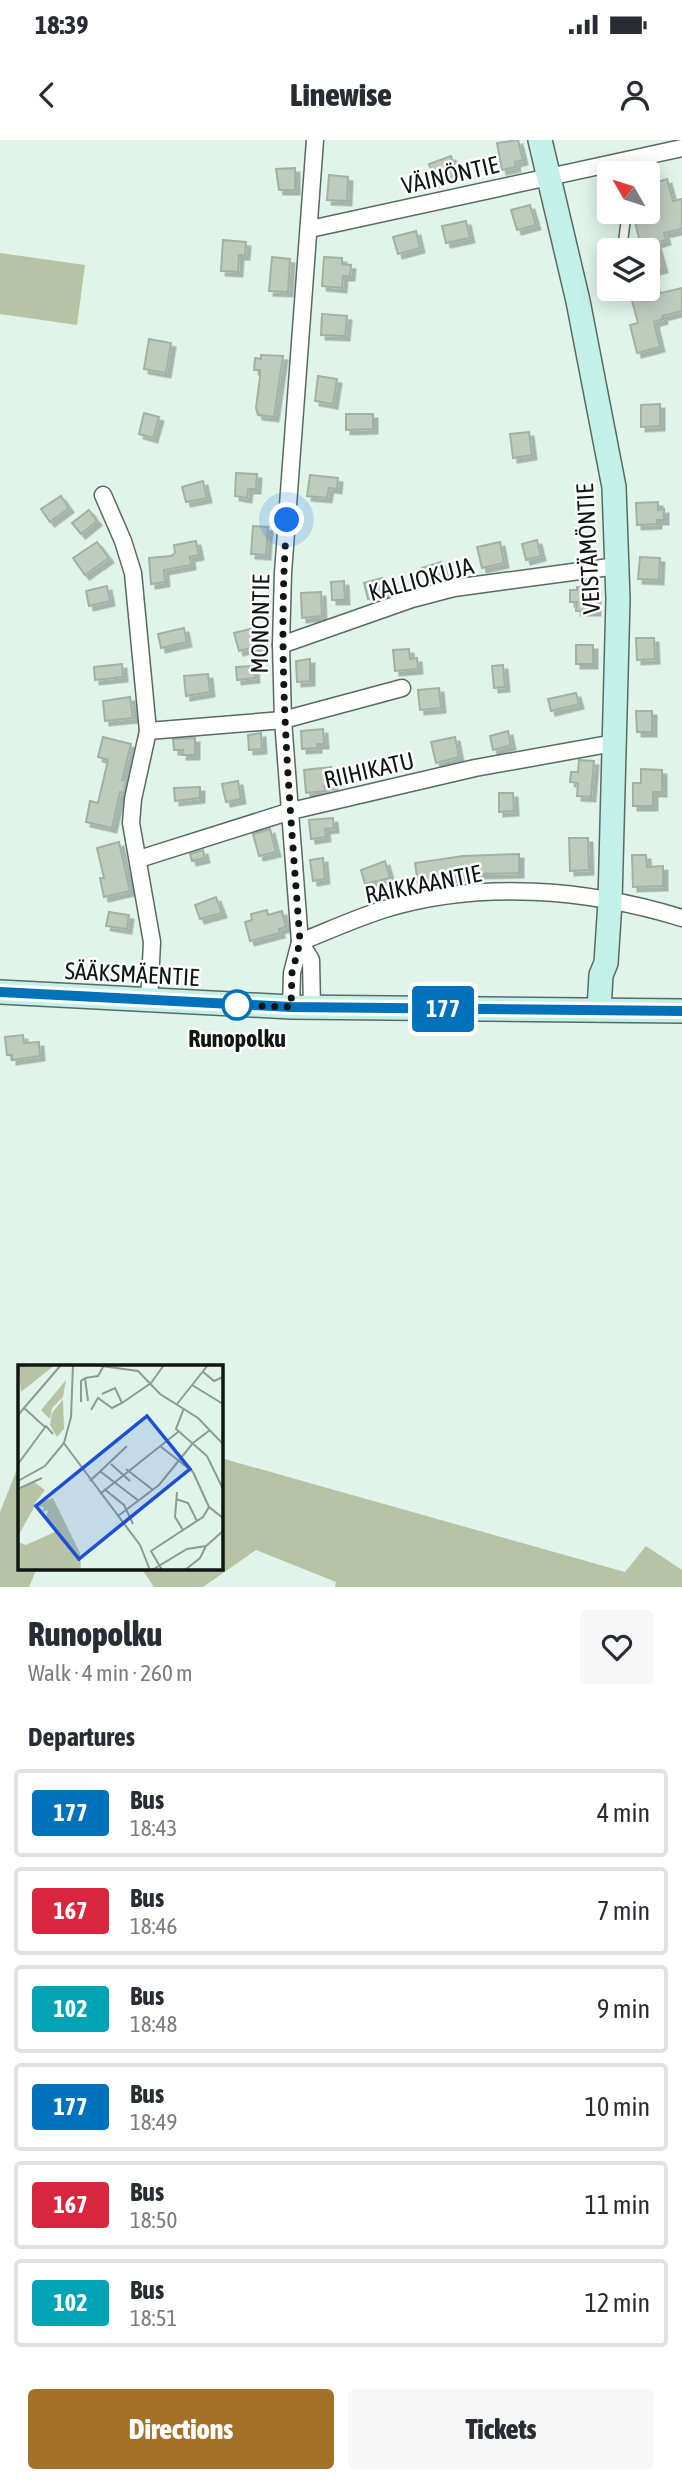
<!DOCTYPE html>
<html lang="en">
<head>
<meta charset="utf-8">
<style>
	:root { --surface:#fff; --page:#f7f7f7; --text:#2b2b33; --muted:#7c7c81; --line:#e1e1e2; --accent:#a47128 }
	body { margin:0; font-family:"Asap Condensed",sans-serif; background:var(--page); color:var(--text); height:100vh; display:flex; flex-direction:column; font-size:26px; white-space:nowrap }
	* { box-sizing:border-box; margin:0 }
	p { font-size:23px; color:var(--muted) }
	.icon { flex:none; width:38px; height:38px; fill:none; stroke:currentColor; stroke-width:2; stroke-linecap:round; stroke-linejoin:round }
	.map { position:relative; height:1447px; overflow:hidden }
	.side { display:flex; flex-direction:column; background:var(--surface); flex:1 }
	.side>* { flex:none }
	.badge { padding:0 14px; border-radius:5px; font-size:24px; line-height:46px }
	.needle { width:46px; rotate:309deg }
	.fabs { position:absolute; left:597px; top:21px; display:grid; gap:14px }
	.fabs a { display:grid; place-items:center; width:63px; height:63px; border-radius:7px; background:var(--surface); box-shadow:0 4px 18px #0003; font-size:35px }
	.you { position:absolute; width:35px; height:35px; margin:-18px; border:5px solid #fff; border-radius:50%; background:#1a73e8; box-shadow:0 0 0 10px #1a73e833 }
	.map>.badge { position:absolute; translate:-50% -50%; box-shadow:0 0 0 4px #fff }
	h2 { padding:0 28px; font-size:26px; line-height:63px }
	.round { display:grid; place-items:center; flex:none; width:74px; height:74px; border-radius:7px; background:var(--page) }
	.head { display:flex; align-items:center; justify-content:space-between; height:119px; padding:0 28px }
	h1 { font-size:33px; font-weight:800; line-height:52px }
	.action { display:flex; gap:14px; margin-top:auto; padding:14px 28px }
	.action a { flex:1; height:80px; border-radius:7px; background:var(--accent); color:#fff; font-size:28px; font-weight:800; line-height:80px; text-align:center }
	.action a+a { background:var(--page); color:var(--text) }
	ul { padding:0; list-style:none }
	li { display:flex; align-items:center; gap:21px; height:88px; margin:0 14px 10px; padding:0 14px; border:4px solid var(--line); border-radius:7px }
	li div { flex:1 }
	li b { display:block; font-size:26px }
	li em { font-style:normal }
	li .badge { min-width:77px; font-weight:700; text-align:center }
	.status { display:flex; justify-content:space-between; align-items:center; height:49px; padding:0 35px; background:var(--surface); direction:ltr }
	.status svg { height:19px; fill:currentColor }
	header { display:flex; justify-content:space-between; align-items:center; height:91px; padding:0 28px; background:var(--surface); font-size:32px; font-weight:800 }
	.map>svg:first-child { display:block }
	.green { fill:#b6c3a5 }
	.building { fill:#beccbe; stroke:#a3b1a3; stroke-width:2; filter:url(#shadow) }
	.lines { fill:none; stroke-linecap:round; stroke-linejoin:round }
	.lane-casing { stroke:#596a61; stroke-width:11 }
	.street-casing { stroke:#596a61; stroke-width:19 }
	.secondary-casing { stroke:#596a61; stroke-width:26 }
	.lane { stroke:#fff; stroke-width:8 }
	.street { stroke:#fff; stroke-width:16 }
	.secondary { stroke:#c4f0ea; stroke-width:23 }
	.line-casing { stroke:#fff; stroke-width:16 }
	.line { stroke:#0072bc; stroke-width:10 }
	.walk { stroke:#0f1613; stroke-width:7; stroke-dasharray:0 12.6 }
	.stop-dot { fill:#fff; stroke:#0072bc; stroke-width:3.5 }
	.labels { text-anchor:middle; dominant-baseline:central; stroke-width:5; stroke-linejoin:round; paint-order:stroke }
	.street-label { font-size:24px; fill:#0f1613; stroke:#fff }
	.stop-label { font-size:24px; font-weight:bold; fill:#0f1613; stroke:#fff }
	.inset-road { fill:none; stroke:#8c9b94; stroke-width:2 }
	.view { fill:#1d4ed8; fill-opacity:0.15; stroke:#1d4ed8; stroke-width:3.5 }
	.inset-edge { fill:none; stroke:#0f1613; stroke-width:3.5 }
</style>
</head>
<body>
<div class="status"><b>18:39</b><svg viewBox="0 0 49 12"><path d="M0 12V9h3v3zM5 12V6h3v6zM10 12V3h3v9zM15 12V0h3v12zM26 1h20v11H26zM47 4h2v5h-2z"/></svg></div>
<header><svg class="icon" aria-label="back" viewBox="0 0 24 24"><path d="M15 5l-7 7 7 7"/></svg>Linewise<svg class="icon" aria-label="person" viewBox="0 0 24 24"><circle cx="12" cy="8" r="4"/><path d="M4 21q1-7 8-7t8 7"/></svg></header>
<div class="map">
<svg width="682" height="1447" viewBox="0 0 682 1447">
	<defs>
		<filter id="shadow"><feDropShadow dx="4.5" dy="4.5" stdDeviation="0" flood-color="#0004"/></filter>
	</defs>
	<rect width="100%" height="100%" fill="#e0f4ea"/>
	<!-- green -->
	<g class="green">
		<polygon points="0,113 85,125 77,185 0,174"/>
		<polygon points="221,1318 625,1432 646,1406 682,1430 682,1447 335,1447 336,1442 256,1410 203,1447 154,1447 141,1428 220,1428"/>
		<polygon points="19,1324 19,1428 37,1428 29,1447 0,1447 0,1372"/>
	</g>
	<!-- building -->
	<g class="building">
		<polygon points="518,0 523,20 515,22 516,27 502,30 497,3"/>
		<polygon points="451,16 457,34 435,42 429,24"/>
		<polygon points="295,28 295,50 279,50 276,29"/>
		<polygon points="329,35 348,37 347,61 327,60"/>
		<polygon points="667,39 673,61 682,59 682,89 664,93 666,100 656,103 663,128 648,132 648,110 642,110 634,78 636,72 654,68 648,45"/>
		<polygon points="530,65 536,85 517,90 511,70"/>
		<polygon points="466,81 470,98 446,103 442,86"/>
		<polygon points="416,91 420,108 398,114 393,97"/>
		<polygon points="223,100 246,102 245,115 239,115 238,132 221,131"/>
		<polygon points="272,117 290,119 288,152 269,151"/>
		<polygon points="324,117 342,118 342,124 351,125 350,136 343,136 342,148 322,146"/>
		<polygon points="655,146 657,154 682,148 682,171 662,176 663,179 654,182 660,207 637,213 630,185 638,183 630,153"/>
		<polygon points="322,174 347,176 345,196 321,195"/>
		<polygon points="149,199 171,203 166,233 144,229"/>
		<polygon points="261,215 283,216 274,277 258,275 256,268 260,237 260,230 254,230 255,218 261,219"/>
		<polygon points="318,236 337,239 333,264 315,261"/>
		<polygon points="660,264 660,286 641,287 641,265"/>
		<polygon points="144,273 159,277 153,298 139,294"/>
		<polygon points="346,274 373,274 373,289 346,290"/>
		<polygon points="529,292 532,315 513,318 510,294"/>
		<polygon points="236,333 257,334 256,349 248,349 247,358 235,356"/>
		<polygon points="310,335 338,338 337,349 329,348 327,358 307,356"/>
		<polygon points="203,341 207,358 186,362 182,347"/>
		<polygon points="61,356 69,368 50,382 41,369"/>
		<polygon points="658,362 658,370 664,369 664,380 657,380 657,384 637,385 636,363"/>
		<polygon points="89,370 97,381 81,394 72,383"/>
		<polygon points="253,386 268,387 266,415 251,414"/>
		<polygon points="537,400 541,416 526,420 522,404"/>
		<polygon points="196,401 199,415 190,417 191,425 164,430 165,442 151,444 149,418 171,416 175,413 174,405"/>
		<polygon points="97,402 109,418 85,435 73,418"/>
		<polygon points="500,402 504,423 482,428 477,407"/>
		<polygon points="640,417 660,418 659,440 638,439"/>
		<polygon points="441,422 445,436 426,442 422,428"/>
		<polygon points="382,438 386,454 368,459 364,443"/>
		<polygon points="344,441 345,460 332,460 331,442"/>
		<polygon points="107,446 110,461 89,466 86,451"/>
		<polygon points="577,447 596,448 596,471 576,471 577,462 570,462 570,450 577,450"/>
		<polygon points="321,452 322,476 302,478 301,453"/>
		<polygon points="262,486 265,496 256,499 258,506 239,511 234,493"/>
		<polygon points="184,488 187,502 161,508 158,494"/>
		<polygon points="636,498 654,498 655,519 637,520"/>
		<rect x="576" y="505" width="17" height="19"/>
		<polygon points="409,509 410,519 417,518 418,529 395,531 393,510"/>
		<polygon points="310,519 310,541 297,542 296,521"/>
		<polygon points="122,524 123,537 95,540 94,527"/>
		<polygon points="503,525 505,547 494,548 492,526"/>
		<polygon points="254,526 255,538 237,540 236,527"/>
		<polygon points="208,534 210,552 186,556 184,536"/>
		<polygon points="439,548 441,568 420,570 418,550"/>
		<polygon points="576,553 579,564 551,571 548,559"/>
		<polygon points="130,557 133,578 105,581 103,561"/>
		<polygon points="636,571 652,571 652,592 637,592"/>
		<polygon points="323,589 324,604 317,604 317,608 302,609 301,591"/>
		<polygon points="508,591 511,605 493,610 490,596"/>
		<polygon points="261,593 262,609 249,610 248,595"/>
		<polygon points="103,597 131,604 122,640 126,641 124,653 120,652 112,688 86,682 90,661 98,663 108,620 98,617"/>
		<polygon points="455,597 459,617 436,623 431,602"/>
		<polygon points="195,598 195,615 182,615 183,610 174,610 173,599"/>
		<polygon points="579,620 594,621 591,657 577,656 578,643 570,642 571,632 578,632"/>
		<polygon points="331,627 333,645 324,646 325,651 306,653 304,630"/>
		<polygon points="641,629 662,630 662,652 653,652 653,666 633,666 633,643 641,643"/>
		<polygon points="238,641 241,659 226,662 222,644"/>
		<polygon points="200,647 200,658 175,661 174,648"/>
		<polygon points="499,653 513,653 514,671 499,672"/>
		<polygon points="333,678 334,688 325,689 326,697 311,699 309,680"/>
		<polygon points="270,689 276,712 259,716 253,694"/>
		<polygon points="569,698 588,698 589,730 570,731"/>
		<polygon points="119,702 130,751 104,757 100,738 104,738 97,708"/>
		<polygon points="203,710 205,718 192,721 190,714"/>
		<polygon points="519,714 519,733 476,734 418,743 415,723 463,716"/>
		<polygon points="632,715 646,715 647,727 663,726 663,746 633,747"/>
		<polygon points="323,718 325,739 313,741 310,720"/>
		<polygon points="385,721 390,738 365,744 361,730"/>
		<polygon points="216,757 222,773 200,779 195,765"/>
		<polygon points="267,770 268,775 282,771 286,787 279,789 280,793 250,801 245,782 252,780 251,774"/>
		<polygon points="109,772 129,775 127,789 106,786"/>
		<polygon points="23,895 24,903 39,902 40,916 12,920 12,915 7,915 5,897"/>
	</g>
	<g class="lines">
		<!-- lane casing -->
		<g class="lane-casing">
			<polyline id="lane" points="622,110 626,78 630,72"/>
		</g>
		<!-- street casing -->
		<g class="street-casing">
			<g id="street">
				<polyline points="310,89 682,8"/>
				<polyline points="103,355 123,401 133,433 148,591 133,659 131,683 152,802 149,862"/>
				<polyline points="281,505 412,459 454,448 617,426"/>
				<polyline points="148,591 283,580 402,548"/>
				<polyline points="139,719 291,671 475,628 614,603"/>
				<path d="M300,802C328,791 356,778 385,769C480,740 588,749 682,778"/>
				<polyline points="300,802 311,820 312,868"/>
				<polyline points="291,867 292,833 300,802 283,580 281,505 283,433 315,0"/>
			</g>
		</g>
		<!-- secondary casing -->
		<g class="secondary-casing">
			<g id="secondary">
				<polyline points="540,0 578,161 614,347 618,459 610,762 606,823 601,835 599,870"/>
				<polyline points="0,852 291,867 682,871"/>
			</g>
		</g>
		<!-- lane -->
		<use href="#lane" class="lane"/>
		<!-- street -->
		<use href="#street" class="street"/>
		<!-- secondary -->
		<use href="#secondary" class="secondary"/>
	</g>
	<g class="lines">
		<!-- line casing -->
		<g class="line-casing">
			<polyline id="line" points="0,852 291,867 682,871"/>
		</g>
		<!-- line -->
		<use href="#line" class="line"/>
		<!-- walk -->
		<path class="walk" d="M237,865L291,867L292,833L300,802C290,661 276,522 287,380"/>
	</g>
	<!-- markers -->
	<circle class="stop-dot" cx="237" cy="865" r="14"/>
	<g class="labels">
		<!-- street labels -->
		<g class="street-label">
			<text transform="translate(450 35) rotate(-13)">VÄINÖNTIE</text>
			<text transform="translate(588 409) rotate(-93)">VEISTÄMÖNTIE</text>
			<text transform="translate(421 439) rotate(-15)">KALLIOKUJA</text>
			<text transform="translate(260 484) rotate(-89)">MONONTIE</text>
			<text transform="translate(369 630) rotate(-13)">RIIHIKATU</text>
			<text transform="translate(423 744) rotate(-11)">RAIKKAANTIE</text>
			<text transform="translate(132 834) rotate(3)">SÄÄKSMÄENTIE</text>
		</g>
		<!-- stop labels -->
		<g class="stop-label">
			<text x="237" y="898">Runopolku</text>
		</g>
	</g>
	<!-- overview -->
	<g transform="translate(18 1225)">
		<rect width="205" height="205" fill="#e0f4ea"/>
		<path d="M0,0L14,2L37,0L3,27ZM48,15L45,32L34,43L32,54L23,45ZM45,34L46,64L39,72L32,60L34,48ZM16,117L27,125L16,139L35,133L62,188L63,205L0,204V177L8,180L39,166L28,153L30,145L24,147L26,142L17,141L0,171V125Z" fill="#b6c3a5"/>
		<path class="inset-road" d="M76,0L120,6L142,29L180,53L205,79M184,6L196,16L205,12M67,13L80,11L85,2M67,13L70,36M174,20L205,39M84,29L97,23L104,38M63,37V16L67,13M159,39L190,0M6,43L27,62M166,43L158,64L189,91L205,124M73,45L80,33L94,43L104,38L133,18L146,0M0,50L43,0M45,77L122,180L132,205M142,81L175,107L191,142L205,153M0,99L28,61L35,69M93,99L112,116M108,104L135,125M83,107L121,136M0,116L27,101L46,78L53,52L55,0M72,116L109,81M0,124L24,113M86,124L106,140L115,159M159,127L157,152L165,165M82,129L160,67M158,134L170,138L179,156M100,151L141,120L175,78L192,65M134,205L169,184L188,181L205,166M144,205L133,186L185,152L191,142M167,205L182,193L188,181"/>
		<path class="view" d="M129,51L172,104L61,194L18,141Z"/>
		<rect width="205" height="205" class="inset-edge"/>
	</g>
</svg>
<div class="fabs">
<a><svg class="needle" viewBox="-14 -14 28 28"><path d="M0-13l5 13h-10z" fill="#e53935"/><path d="M0 13l5-13h-10z" fill="#7c7c81"/></svg></a>
<a><svg class="icon" aria-label="layers" viewBox="0 0 24 24"><path d="M12 4l9 5-9 5-9-5zM3 14l9 5 9-5"/></svg></a>
</div>
<div class="you" style="left:287px;top:380px"></div>
<b class="badge" style="left:443px;top:869px;background:#0072bc;color:#fff">177</b>
</div>
<section class="side">
<div class="head"><div><h1>Runopolku</h1><p>Walk · 4 min · 260 m</p></div><a class="round"><svg class="icon" aria-label="heart" viewBox="0 0 24 24"><path d="M12 20l-8-8c-3-5 5-10 8-4 3-6 11-1 8 4z"/></svg></a></div>
<h2>Departures</h2>
<ul>
<li><span class="badge" style="background:#0072bc;color:#fff">177</span><div><b>Bus</b><p>18:43</p></div><em>4 min</em></li>
<li><span class="badge" style="background:#d7263d;color:#fff">167</span><div><b>Bus</b><p>18:46</p></div><em>7 min</em></li>
<li><span class="badge" style="background:#00a3b4;color:#fff">102</span><div><b>Bus</b><p>18:48</p></div><em>9 min</em></li>
<li><span class="badge" style="background:#0072bc;color:#fff">177</span><div><b>Bus</b><p>18:49</p></div><em>10 min</em></li>
<li><span class="badge" style="background:#d7263d;color:#fff">167</span><div><b>Bus</b><p>18:50</p></div><em>11 min</em></li>
<li><span class="badge" style="background:#00a3b4;color:#fff">102</span><div><b>Bus</b><p>18:51</p></div><em>12 min</em></li>
</ul>
<div class="action"><a>Directions</a><a>Tickets</a></div>
</section>
</body>
</html>
